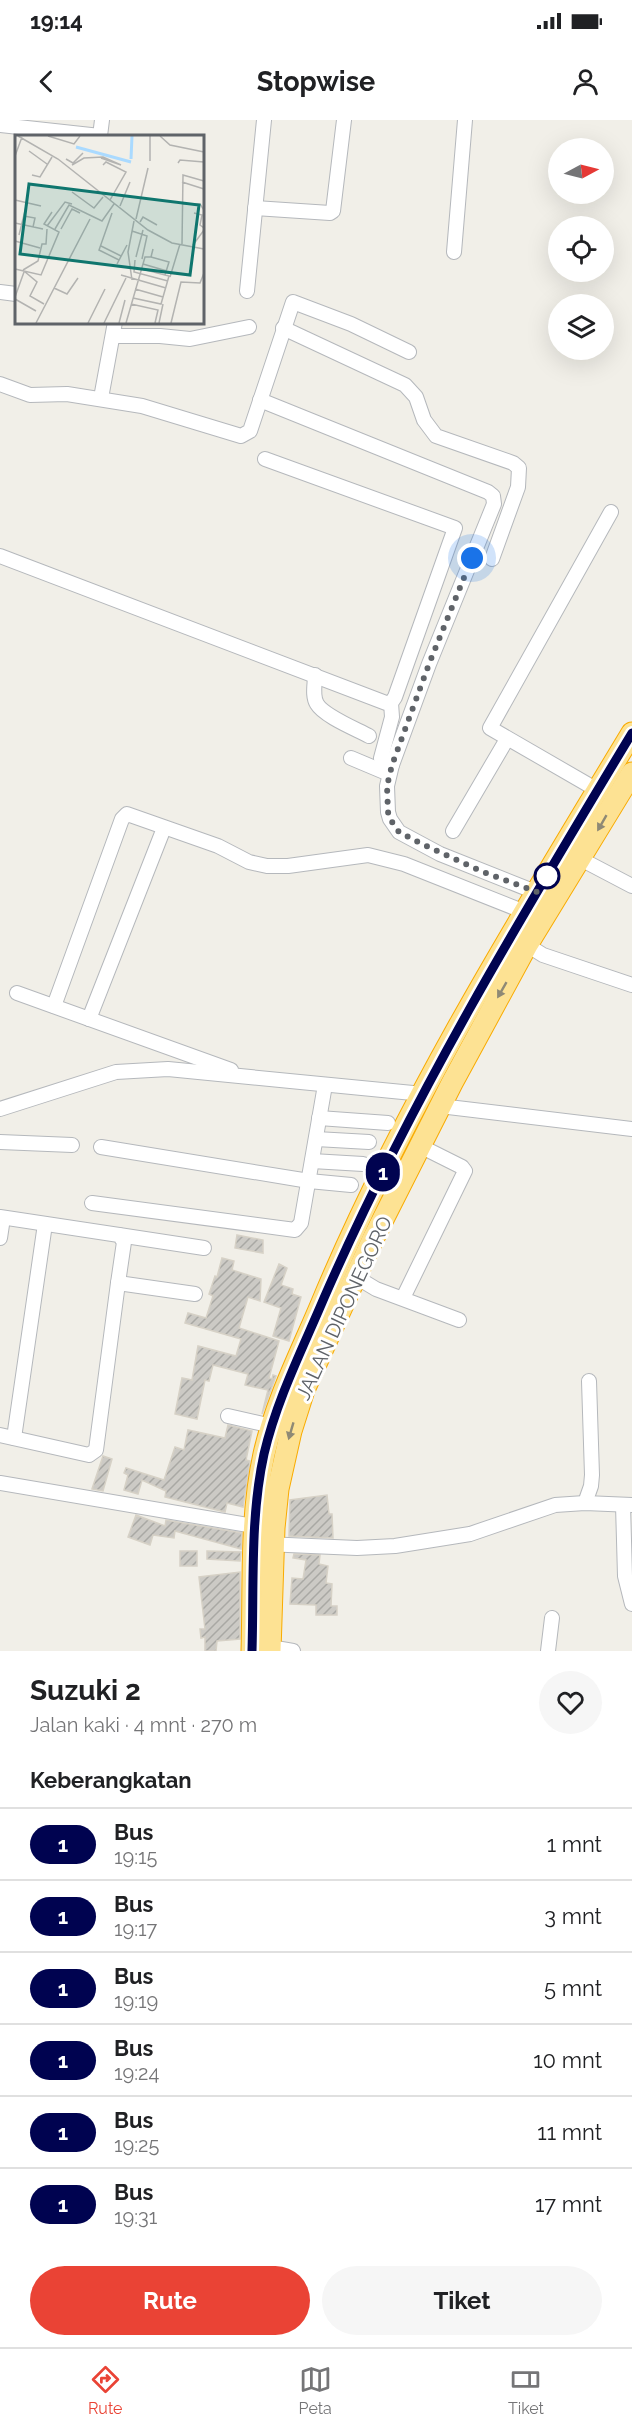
<!DOCTYPE html>
<html lang="id">
<head>
<meta charset="utf-8">
<style>
	:root { --surface:#fff; --page:#f6f6f6; --text:#202124; --muted:#757577; --line:#e0e0e0; --accent:#ea4335 }
	body { margin:0; font-family:Raleway,sans-serif; background:var(--page); color:var(--text); height:100vh; display:flex; flex-direction:column; font-size:22px; white-space:nowrap }
	* { box-sizing:border-box; margin:0 }
	p { font-size:20px; color:var(--muted) }
	.icon { flex:none; width:33px; height:33px; fill:none; stroke:currentColor; stroke-width:2; stroke-linecap:round; stroke-linejoin:round }
	.map { position:relative; height:1531px; overflow:hidden }
	.side { display:flex; flex-direction:column; background:var(--surface); flex:1 }
	.side>* { flex:none }
	.badge { padding:0 12px; border-radius:20px; font-size:21px; line-height:39px }
	.needle { width:39px; rotate:83deg }
	.buttons { position:absolute; left:548px; top:18px; display:grid; gap:12px }
	.buttons a { display:grid; place-items:center; width:66px; height:66px; border-radius:50%; background:var(--surface); box-shadow:0 6px 24px #0002; font-size:30px }
	.you { position:absolute; width:30px; height:30px; margin:-15px; border:4px solid #fff; border-radius:50%; background:#1a73e8; box-shadow:0 0 0 9px #1a73e833 }
	.map>.badge { position:absolute; translate:-50% -50%; box-shadow:0 0 0 3px #fff }
	h2 { padding:0 30px; font-size:22px; line-height:54px }
	.round { display:grid; place-items:center; flex:none; width:63px; height:63px; border-radius:32px; background:var(--page) }
	.overview { display:flex; align-items:center; justify-content:space-between; height:102px; padding:0 30px }
	h1 { font-size:28px; font-weight:700; line-height:45px }
	.action { display:flex; gap:12px; margin-top:auto; padding:12px 30px }
	.action a { flex:1; height:69px; border-radius:36px; background:var(--accent); color:#fff; font-size:24px; font-weight:700; line-height:69px; text-align:center }
	.action a+a { background:var(--page); color:var(--text) }
	ul { padding:0; list-style:none }
	li { display:flex; align-items:center; gap:18px; height:72px; padding:0 30px; border-top:2px solid var(--line) }
	li div { flex:1 }
	li b { display:block; font-size:22px }
	li em { font-style:normal }
	li .badge { min-width:66px; font-weight:700; text-align:center }
	.status { display:flex; justify-content:space-between; align-items:center; height:42px; padding:0 30px; background:var(--surface); direction:ltr }
	.status svg { height:16px; fill:currentColor }
	header { display:flex; justify-content:space-between; align-items:center; height:78px; padding:0 30px; background:var(--surface); font-size:27px; font-weight:700 }
	.tab-bar { display:flex; justify-content:space-around; align-items:center; height:84px; border-top:2px solid var(--line); background:var(--surface); font-size:16px; color:var(--muted) }
	.tab-bar a { display:grid; justify-items:center; gap:3px }
	.tab-bar .selected { color:var(--accent) }
	.map>svg:first-child { display:block }
	.building { fill:url(#building-hatch); stroke:#d6d1c6; stroke-width:1.5 }
	.lines { fill:none; stroke-linecap:round; stroke-linejoin:round }
	.minor-casing { stroke:#b5b8bc; stroke-width:16 }
	.highway-casing { stroke:#f9ab00; stroke-width:23 }
	.minor { stroke:#fff; stroke-width:14 }
	.highway { stroke:#fde293; stroke-width:21 }
	.oneway { fill:#8e8975 }
	.line-casing { stroke:#fff; stroke-width:14 }
	.line { stroke:#000350; stroke-width:9 }
	.walk { stroke:#5f6368; stroke-width:6; stroke-dasharray:0 10.8 }
	.stop-dot { fill:#fff; stroke:#000350; stroke-width:3 }
	.labels { text-anchor:middle; dominant-baseline:central; stroke-width:6; stroke-linejoin:round; paint-order:stroke }
	.street-label { font-size:20px; fill:#5f6368; stroke:#fff }
	.inset-river { fill:none; stroke:#aadaff; stroke-width:3 }
	.inset-road { fill:none; stroke:#b3b3b1; stroke-width:1.5 }
	.view { fill:#0f766e; fill-opacity:0.15; stroke:#0f766e; stroke-width:3 }
	.inset-edge { fill:none; stroke:#5f6368; stroke-width:3 }
</style>
</head>
<body>
<div class="status"><b>19:14</b><svg viewBox="0 0 49 12"><path d="M0 12V9h3v3zM5 12V6h3v6zM10 12V3h3v9zM15 12V0h3v12zM26 1h20v11H26zM47 4h2v5h-2z"/></svg></div>
<header><svg class="icon" aria-label="back" viewBox="0 0 24 24"><path d="M15 5l-7 7 7 7"/></svg>Stopwise<svg class="icon" aria-label="person" viewBox="0 0 24 24"><circle cx="12" cy="8" r="4"/><path d="M4 21q1-7 8-7t8 7"/></svg></header>
<div class="map">
<svg width="632" height="1531" viewBox="0 0 632 1531">
	<defs>
		<pattern id="building-hatch" width="6" height="6" patternUnits="userSpaceOnUse" patternTransform="scale(1.5)"><rect width="6" height="6" fill="#cccac5"/><path d="M-1 1l2-2M0 6l6-6M5 7l2-2" fill="none" stroke="#a9a8a4"/></pattern>
	</defs>
	<rect width="100%" height="100%" fill="#f1efe8"/>
	<!-- building -->
	<g class="building">
		<polygon points="237,1115 263,1120 263,1133 235,1128"/>
		<polygon points="222,1138 234,1141 232,1150 261,1159 260,1181 248,1177 239,1208 279,1221 269,1258 272,1259 273,1255 276,1256 262,1294 268,1270 245,1265 248,1254 213,1245 209,1261 205,1260 197,1299 175,1294 182,1258 192,1260 198,1226 236,1236 241,1219 185,1203 188,1193 206,1198 213,1176 209,1174 215,1156 217,1157"/>
		<polygon points="279,1144 287,1148 281,1165 293,1169 292,1174 301,1177 289,1221 273,1216 281,1188 264,1182"/>
		<polygon points="228,1305 252,1311 246,1340 250,1341 243,1387 227,1383 225,1392 165,1377 166,1371 142,1360 138,1374 124,1370 128,1355 124,1353 126,1348 164,1360 175,1327 184,1330 188,1310 225,1318"/>
		<polygon points="103,1336 112,1339 103,1371 92,1369"/>
		<polygon points="327,1375 329,1394 332,1394 333,1418 289,1416 290,1380"/>
		<polygon points="136,1395 165,1406 166,1400 242,1413 241,1429 175,1411 174,1418 153,1415 150,1425 128,1417"/>
		<rect x="180" y="1431" width="17" height="15"/>
		<polygon points="207,1431 241,1432 240,1441 207,1439"/>
		<polygon points="294,1434 320,1435 319,1444 328,1446 326,1463 332,1464 331,1486 337,1486 337,1495 316,1495 316,1485 290,1484 292,1458 303,1459 306,1440 293,1438"/>
		<polygon points="240,1452 240,1519 217,1521 216,1531 205,1531 205,1517 201,1518 200,1509 205,1509 199,1457"/>
	</g>
	<g class="lines">
		<!-- minor casing -->
		<g class="minor-casing">
			<g id="minor">
				<polyline points="0,5 100,16"/>
				<polyline points="100,16 102,0"/>
				<polyline points="255,88 330,93 333,91 344,0"/>
				<polyline points="454,132 465,0"/>
				<polyline points="247,171 264,0"/>
				<polyline points="0,172 16,174"/>
				<polyline points="283,208 405,265 416,277 424,300 436,316 513,343 519,348 518,367 492,439"/>
				<polyline points="114,216 160,216 190,219 249,207"/>
				<polyline points="0,264 30,275 67,274 142,286 241,316 250,311 293,182 351,204 409,232"/>
				<polyline points="101,278 115,202"/>
				<polyline points="260,280 488,372 493,376 494,384 429,544 392,645 387,666 388,692 390,699 399,712 440,734 543,775"/>
				<polyline points="265,339 455,408 395,577 391,583 392,597 381,638 392,645"/>
				<polyline points="0,436 386,583 391,583"/>
				<path d="M315,555C315,564 312,576 317,584C324,596 356,609 369,616"/>
				<polyline points="351,638 389,654"/>
				<polyline points="599,671 490,608 611,392"/>
				<polyline points="453,711 507,619"/>
				<polyline points="573,735 632,766"/>
				<polyline points="527,825 543,835 632,865"/>
				<polyline points="17,873 231,950"/>
				<polyline points="54,886 122,699 127,694 218,726 249,742 267,746 288,746 368,735 404,744 530,794"/>
				<polyline points="89,899 164,708"/>
				<polyline points="440,986 632,1009"/>
				<polyline points="0,989 116,952 168,949 423,974"/>
				<polyline points="319,998 388,1003"/>
				<polyline points="316,1019 369,1022"/>
				<polyline points="0,1022 72,1025"/>
				<polyline points="101,1027 309,1061 351,1065"/>
				<polyline points="312,1041 363,1044"/>
				<polyline points="92,1083 295,1110 301,1103 325,965"/>
				<polyline points="0,1097 119,1115 124,1122 118,1163 195,1174"/>
				<polyline points="119,1115 204,1128"/>
				<polyline points="0,1118 3,1098"/>
				<polyline points="356,1157 376,1169 459,1200"/>
				<polyline points="403,1178 465,1051 462,1047 420,1026"/>
				<polyline points="228,1296 272,1306"/>
				<polyline points="0,1315 89,1335 96,1330 118,1163"/>
				<polyline points="14,1318 45,1104"/>
				<polyline points="0,1363 260,1407"/>
				<polyline points="585,1383 591,1366 592,1355 589,1261"/>
				<polyline points="623,1385 625,1456 632,1484"/>
				<polyline points="265,1424 357,1428 395,1426 470,1414 555,1385 585,1383 632,1385"/>
				<polyline points="270,1527 293,1531"/>
				<polyline points="548,1531 552,1498"/>
			</g>
		</g>
		<!-- highway casing -->
		<g class="highway-casing">
			<g id="highway">
				<path d="M252,1531C254,1466 250,1397 264,1334C277,1277 304,1227 326,1173C409,978 522,795 632,613"/>
				<polyline points="270,1531 274,1408 278,1369 291,1311 304,1270 372,1121 452,963 527,825 632,653"/>
			</g>
		</g>
		<!-- minor -->
		<use href="#minor" class="minor"/>
		<!-- highway -->
		<use href="#highway" class="highway"/>
	</g>
	<!-- one-way arrows -->
	<defs><path id="oneway-solid" d="M-6-.8H1V-3.2L6.5 0L1 3.2V.8H-6Z" transform="scale(1.5)"/></defs>
	<g class="oneway">
		<use href="#oneway-solid" transform="translate(602 703) rotate(120)"/>
		<use href="#oneway-solid" transform="translate(502 870) rotate(120)"/>
		<use href="#oneway-solid" transform="translate(291 1311) rotate(106)"/>
	</g>
	<g class="lines">
		<!-- line casing -->
		<g class="line-casing">
			<path id="line" d="M252,1531C254,1466 250,1397 264,1334C277,1279 302,1230 324,1178C410,981 521,797 632,613"/>
		</g>
		<!-- line -->
		<use href="#line" class="line"/>
		<!-- walk -->
		<polyline class="walk" points="472,438 429,544 392,645 387,666 388,692 390,699 399,712 420,723 483,752 537,772 547,756"/>
	</g>
	<!-- markers -->
	<circle class="stop-dot" cx="547" cy="756" r="12"/>
	<g class="labels">
		<!-- street labels -->
		<g class="street-label">
			<text transform="translate(344 1188) rotate(-65)">JALAN DIPONEGORO</text>
		</g>
	</g>
	<!-- overview -->
	<g transform="translate(15 15)">
		<rect width="189" height="189" fill="#f1efe8"/>
		<path class="inset-river" d="M61,12L116,27M116,24L117,1"/>
		<path class="inset-road" d="M3,1L43,24L133,95L157,108L189,114M33,1L59,9L65,1M145,1L155,10L189,17M14,16L32,29M0,21L7,2M51,24L58,28L68,18M135,26V1M163,28L165,25L189,27M57,30L69,23L88,22L106,30L86,23M88,30L91,27L111,37L95,65M17,40L25,42L37,22M167,47L189,54M57,57L79,73L88,62M0,65L26,71M167,69H185L189,75M105,71L115,47M97,78L84,115L104,125M179,78L187,80L185,90L189,93M9,81L20,83L18,92M121,84L133,33M125,87L128,82L142,90M0,88L28,94M32,91L50,67L57,69M40,94L54,70L87,86L99,69M46,94L57,74L65,78M117,96L132,101L127,124M4,100L12,68M0,106L25,113M167,109L168,40L189,46M178,110L189,95M86,111L106,121M121,122L128,95M136,122L154,127L150,140M120,125L119,137L153,146M102,129L112,110M128,129L152,136M0,134L26,140L44,97L29,89L37,77M8,135L23,126L27,109H31L32,94M9,136L22,147L15,161L29,169M106,140L151,153M155,142L165,109M117,145L113,117L119,86M39,153L52,159L63,143M120,154L148,162M0,162L9,137M118,163L146,169L154,141L127,134M0,164L21,176M116,169L143,175L140,188M21,188L75,84M73,188L90,154M89,188L111,143M104,188L110,165M111,188L130,122H136L138,114M144,188L148,169M156,188L166,147L185,148L189,138"/>
		<path class="view" d="M14,49L184,70L175,140L5,119Z"/>
		<rect width="189" height="189" class="inset-edge"/>
	</g>
</svg>
<div class="buttons">
<a><svg class="needle" viewBox="-14 -14 28 28"><path d="M0-13l5 13h-10z" fill="#e53935"/><path d="M0 13l5-13h-10z" fill="#757577"/></svg></a>
<a><svg class="icon" aria-label="locate" viewBox="0 0 24 24"><circle cx="12" cy="12" r="6"/><path d="M12 2v4M12 18v4M2 12h4M18 12h4"/></svg></a>
<a><svg class="icon" aria-label="layers" viewBox="0 0 24 24"><path d="M12 4l9 5-9 5-9-5zM3 14l9 5 9-5"/></svg></a>
</div>
<div class="you" style="left:472px;top:438px"></div>
<b class="badge" style="left:383px;top:1052px;background:#000350;color:#fff">1</b>
</div>
<section class="side">
<div class="overview"><div><h1>Suzuki 2</h1><p>Jalan kaki · 4 mnt · 270 m</p></div><a class="round"><svg class="icon" aria-label="heart" viewBox="0 0 24 24"><path d="M12 20l-8-8c-3-5 5-10 8-4 3-6 11-1 8 4z"/></svg></a></div>
<h2>Keberangkatan</h2>
<ul>
<li><span class="badge" style="background:#000350;color:#fff">1</span><div><b>Bus</b><p>19:15</p></div><em>1 mnt</em></li>
<li><span class="badge" style="background:#000350;color:#fff">1</span><div><b>Bus</b><p>19:17</p></div><em>3 mnt</em></li>
<li><span class="badge" style="background:#000350;color:#fff">1</span><div><b>Bus</b><p>19:19</p></div><em>5 mnt</em></li>
<li><span class="badge" style="background:#000350;color:#fff">1</span><div><b>Bus</b><p>19:24</p></div><em>10 mnt</em></li>
<li><span class="badge" style="background:#000350;color:#fff">1</span><div><b>Bus</b><p>19:25</p></div><em>11 mnt</em></li>
<li><span class="badge" style="background:#000350;color:#fff">1</span><div><b>Bus</b><p>19:31</p></div><em>17 mnt</em></li>
</ul>
<div class="action"><a>Rute</a><a>Tiket</a></div>
</section>
<nav class="tab-bar">
<a class="selected"><svg class="icon" aria-label="directions" viewBox="0 0 24 24"><path d="M12 3l9 9-9 9-9-9zM9 14v-3h6M13 9l2 2-2 2"/></svg>Rute</a>
<a><svg class="icon" aria-label="map" viewBox="0 0 24 24"><path d="M3 6l6-2 6 2 6-2v14l-6 2-6-2-6 2zM9 4v14M15 6v14"/></svg>Peta</a>
<a><svg class="icon" aria-label="tickets" viewBox="0 0 24 24"><path d="M3 7h18v10H3zM15 7v10"/></svg>Tiket</a>
</nav>
</body>
</html>
